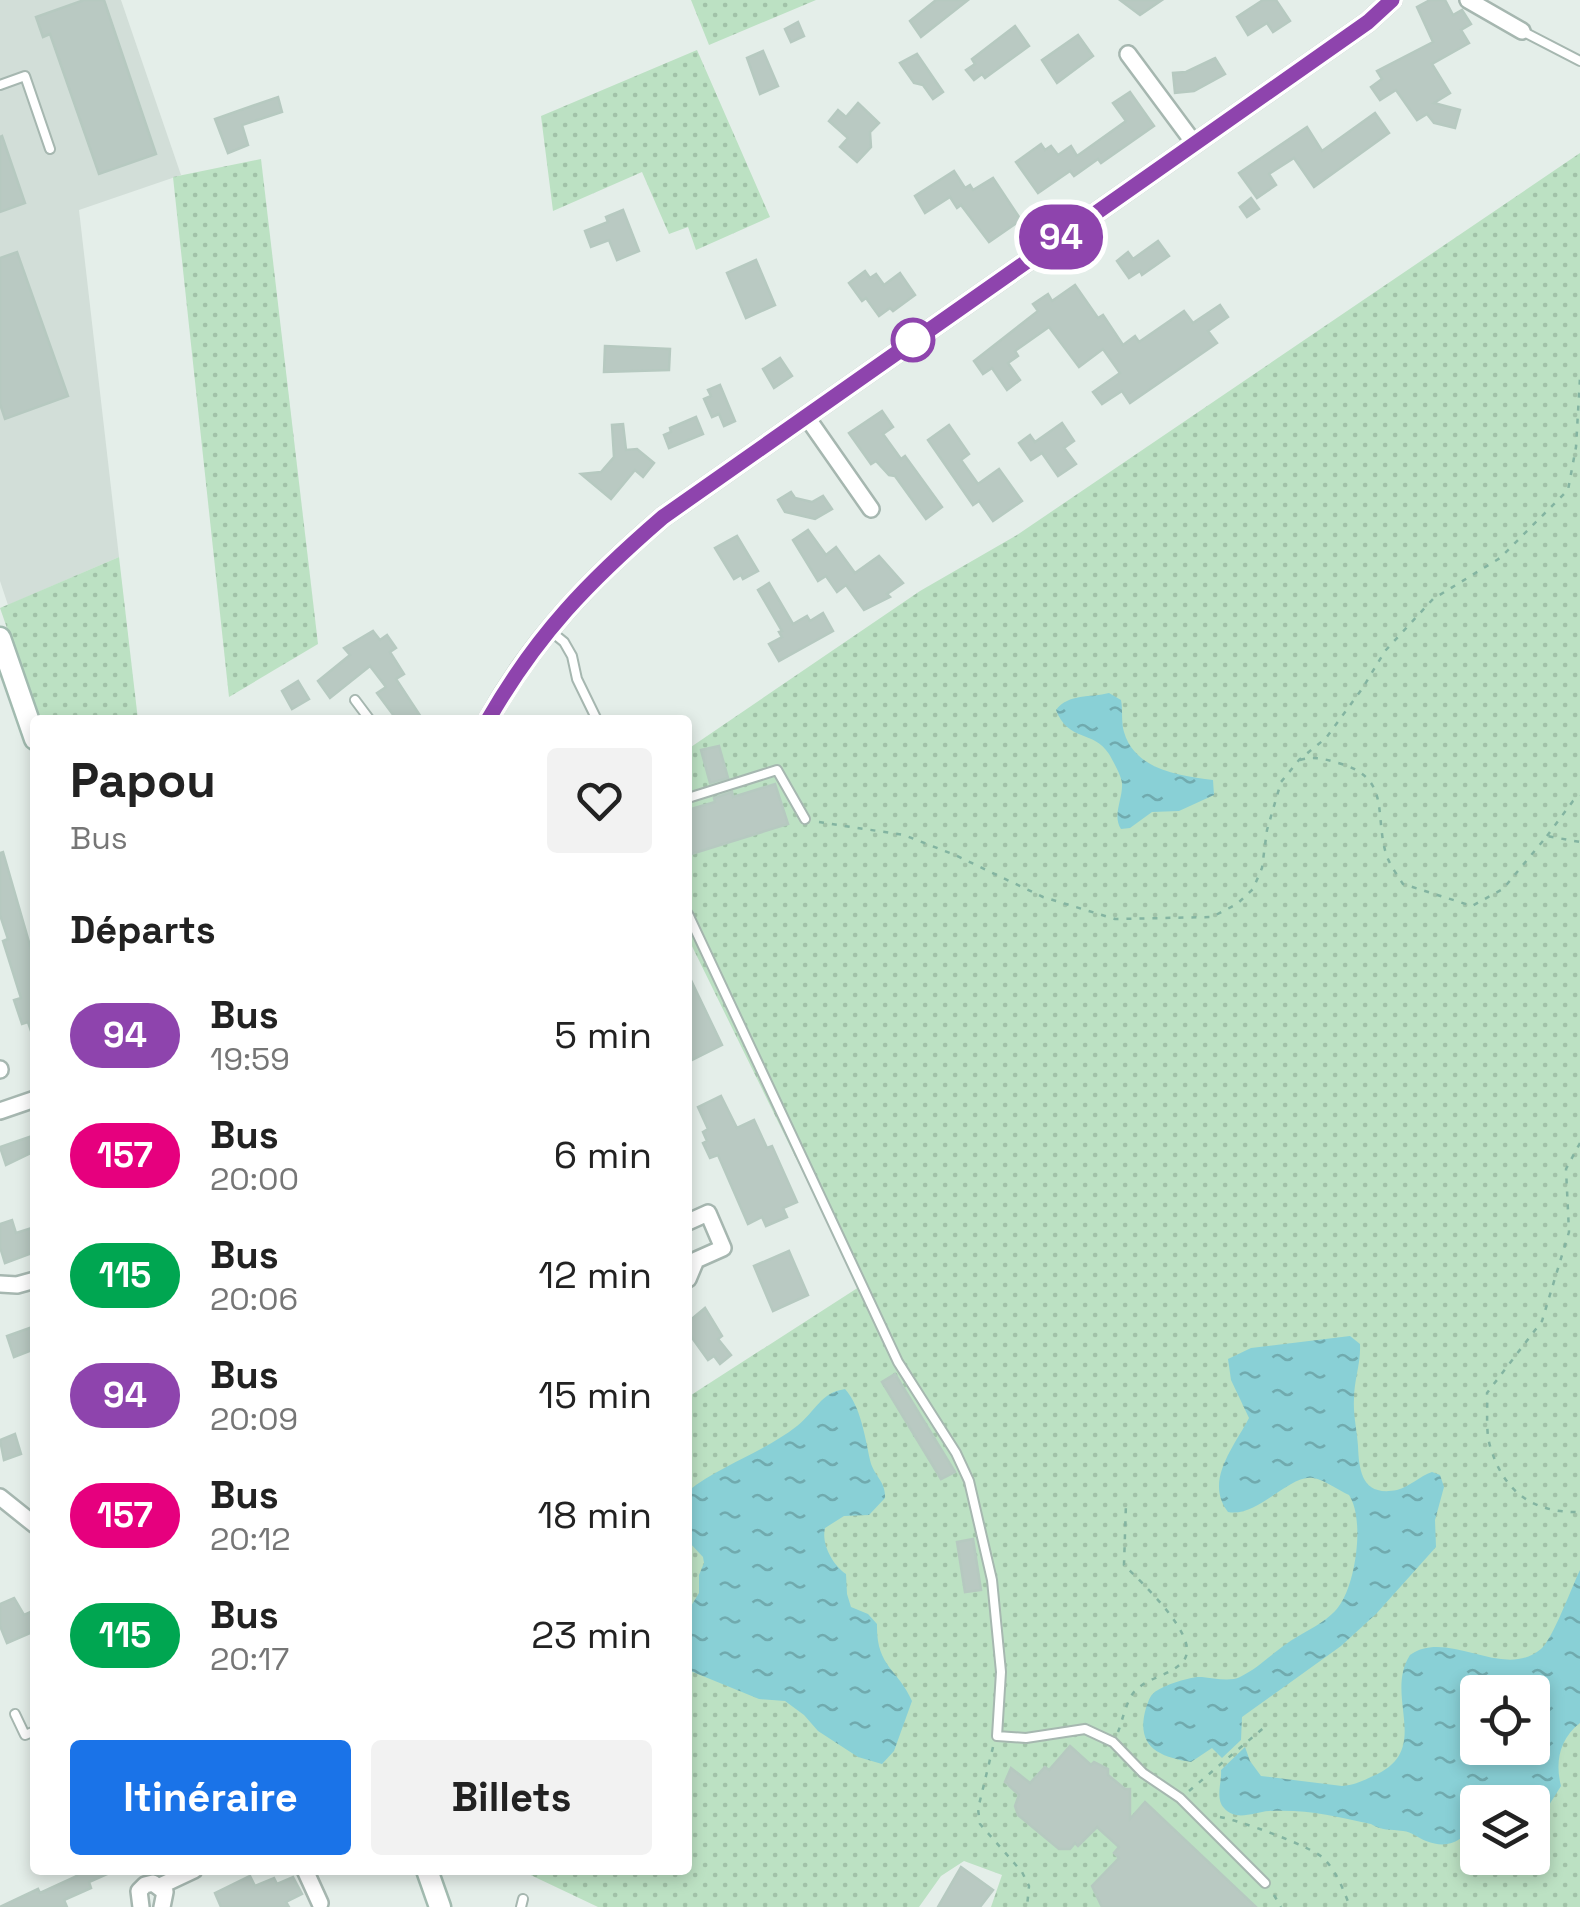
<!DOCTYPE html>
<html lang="fr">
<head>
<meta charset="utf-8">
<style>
	:root { --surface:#fff; --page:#f2f2f2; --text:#222; --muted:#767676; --accent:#1a73e8 }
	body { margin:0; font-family:"Space Grotesk",sans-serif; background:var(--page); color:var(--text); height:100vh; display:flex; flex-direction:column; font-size:38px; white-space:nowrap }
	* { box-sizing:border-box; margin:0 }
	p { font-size:32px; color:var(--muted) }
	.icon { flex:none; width:55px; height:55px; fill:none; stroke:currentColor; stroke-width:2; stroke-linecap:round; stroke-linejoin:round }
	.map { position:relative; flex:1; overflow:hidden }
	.details { position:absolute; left:30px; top:715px; width:662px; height:1160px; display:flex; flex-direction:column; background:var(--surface); border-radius:10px; box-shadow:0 5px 15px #0003 }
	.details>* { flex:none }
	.badge { padding:0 20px; border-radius:32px; font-size:35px; line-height:65px }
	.buttons { position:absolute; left:1460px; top:1675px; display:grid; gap:20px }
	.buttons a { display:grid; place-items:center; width:90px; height:90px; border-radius:10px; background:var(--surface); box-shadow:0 5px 15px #0003; font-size:50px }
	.map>.badge { position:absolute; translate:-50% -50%; box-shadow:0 0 0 5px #fff }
	h2 { padding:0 40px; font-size:38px; line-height:90px }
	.round { display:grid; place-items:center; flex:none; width:105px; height:105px; border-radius:10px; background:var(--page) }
	.head { display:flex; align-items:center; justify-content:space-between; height:170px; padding:0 40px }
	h1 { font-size:48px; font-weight:700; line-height:75px }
	.primary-button { display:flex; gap:20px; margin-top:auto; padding:20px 40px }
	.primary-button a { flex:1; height:115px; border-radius:10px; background:var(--accent); color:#fff; font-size:40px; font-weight:700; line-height:115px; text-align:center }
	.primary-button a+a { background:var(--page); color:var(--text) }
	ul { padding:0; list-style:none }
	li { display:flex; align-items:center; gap:30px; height:120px; padding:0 40px }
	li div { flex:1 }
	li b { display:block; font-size:38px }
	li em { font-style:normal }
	li .badge { min-width:110px; font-weight:700; text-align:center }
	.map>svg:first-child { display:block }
	.built { fill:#d2ded8 }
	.grass { fill:url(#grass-dots); fill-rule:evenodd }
	.water { fill:url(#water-ripples); fill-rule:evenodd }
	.building { fill:#b9c9c2; stroke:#b6c9c0; stroke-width:2.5 }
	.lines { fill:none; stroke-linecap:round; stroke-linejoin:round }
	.service-casing { stroke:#a6b7b0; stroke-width:12 }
	.minor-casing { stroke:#a6b7b0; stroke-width:20 }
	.tertiary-casing { stroke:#a6b7b0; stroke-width:22 }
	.secondary-casing { stroke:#a2bbb0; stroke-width:25 }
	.path { stroke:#83b4a1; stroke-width:2.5; stroke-dasharray:5 8; stroke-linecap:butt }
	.service { stroke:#fff; stroke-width:8 }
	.minor { stroke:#fff; stroke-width:15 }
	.tertiary { stroke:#fff; stroke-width:18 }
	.secondary { stroke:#fff; stroke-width:20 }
	.line-casing { stroke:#fff; stroke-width:22 }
	.line { stroke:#8e44ad; stroke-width:15 }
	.stop-dot { fill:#fff; stroke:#8e44ad; stroke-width:5 }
</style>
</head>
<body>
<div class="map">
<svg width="1580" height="1907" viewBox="0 0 1580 1907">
	<defs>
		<pattern id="grass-dots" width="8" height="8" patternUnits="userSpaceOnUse" patternTransform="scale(2.5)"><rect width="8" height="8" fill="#bce1c3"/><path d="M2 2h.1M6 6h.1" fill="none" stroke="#a1c2a8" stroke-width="1.8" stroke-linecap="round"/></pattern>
		<pattern id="water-ripples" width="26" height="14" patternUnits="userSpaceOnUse" patternTransform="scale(2.5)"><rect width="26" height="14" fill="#89d0d6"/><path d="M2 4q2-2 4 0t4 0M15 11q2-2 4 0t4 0" fill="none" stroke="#70aaae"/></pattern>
	</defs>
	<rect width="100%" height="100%" fill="#e4eee9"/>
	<!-- built -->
	<polygon class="built" points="0,0 121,0 181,175 79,210 119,557 8,605 0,581"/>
	<!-- grass -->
	<g class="grass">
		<polygon points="691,0 816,0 709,45"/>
		<polygon points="697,50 770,217 696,250 688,227 669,234 642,172 553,211 541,116"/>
		<path d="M1580,153V1907H991L1002,1875L964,1861L941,1876L919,1907H598L520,1870H688V1397L859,1287L688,938V749L920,591L1017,535ZM1478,1692H1532V1748H1478ZM1478,1802H1532V1858H1478Z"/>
		<polygon points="261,159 318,644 229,697 173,177"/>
		<polygon points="119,557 138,720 39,720 0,608"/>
	</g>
	<!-- water -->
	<g class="water">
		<path d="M1109,693L1121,700C1123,710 1121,722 1124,732C1135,770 1180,776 1213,780L1214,795L1179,811L1152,812L1130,828L1121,829C1112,815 1123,799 1122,783C1121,775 1113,761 1109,754C1094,730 1068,742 1056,710C1069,693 1090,698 1109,693Z"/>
		<path d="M1350,1336L1360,1344C1361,1363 1354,1380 1354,1399C1353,1415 1357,1430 1358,1446C1359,1471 1362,1497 1397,1490C1409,1487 1420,1476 1432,1472L1440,1475L1444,1487L1435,1520L1436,1547L1376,1614L1341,1646L1242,1717L1241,1740L1222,1758L1212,1748L1191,1762C1158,1757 1135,1746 1146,1708C1149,1700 1150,1694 1158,1690C1167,1684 1192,1676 1202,1677C1213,1678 1230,1682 1240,1677C1259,1668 1271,1654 1289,1642C1305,1631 1328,1622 1339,1606C1356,1583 1365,1519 1349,1495C1338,1490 1325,1480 1313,1478C1289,1474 1258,1518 1228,1512C1204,1481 1234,1447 1249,1418L1231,1380L1228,1359L1251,1348Z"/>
		<path d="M845,1389C861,1407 865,1437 870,1460C873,1475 886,1481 885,1498L869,1515L844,1516L825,1528C821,1544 833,1565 846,1574L847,1594L851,1607L868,1614L877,1624C876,1667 898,1669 912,1701L894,1751L882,1764L858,1757L818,1731L804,1715L785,1701L759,1699L688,1670V1611L699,1593V1575L704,1563L703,1557L688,1541V1491C721,1465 764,1452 797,1426C816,1411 820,1393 845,1389Z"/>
		<path d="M1580,1570V1723C1559,1739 1555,1763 1561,1786L1539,1821L1533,1823L1532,1802H1478L1477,1825C1461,1840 1449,1850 1426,1841C1418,1838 1412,1832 1403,1831C1390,1829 1382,1831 1371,1824C1334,1816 1307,1809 1269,1811C1254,1812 1236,1822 1224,1808C1215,1798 1222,1782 1221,1770L1245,1747L1250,1761L1261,1776L1342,1786C1354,1785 1363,1781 1373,1776C1434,1750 1383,1697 1410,1655C1448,1628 1503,1681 1541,1649C1553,1639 1572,1586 1580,1570ZM1478,1692H1532V1748H1478Z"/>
	</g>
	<!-- building -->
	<g class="building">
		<polygon points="84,0 104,0 156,154 99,174 50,34 43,37 36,17"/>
		<polygon points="936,0 968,0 921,37 910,21"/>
		<polygon points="1120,0 1162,0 1140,15"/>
		<polygon points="1263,0 1276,0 1290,21 1273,32 1267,23 1248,35 1237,17"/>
		<polygon points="1430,0 1445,0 1453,15 1462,10 1471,24 1461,30 1469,43 1432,64 1450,93 1434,103 1460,110 1455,128 1434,123 1427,114 1417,120 1396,90 1380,100 1371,87 1382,79 1377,71 1433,42 1417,7"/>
		<polygon points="798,22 804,36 791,42 785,29"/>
		<polygon points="1015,26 1029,46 985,78 982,74 974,80 966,70 975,64 972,59"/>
		<polygon points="1078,35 1093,56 1057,83 1042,60"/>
		<polygon points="763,51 778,86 760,94 747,58"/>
		<polygon points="917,54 943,92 933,99 923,85 914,83 900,63"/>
		<polygon points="1215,58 1225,74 1194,91 1175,93 1173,73 1186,72"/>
		<polygon points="1130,92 1154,126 1101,163 1098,159 1074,176 1070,171 1038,193 1016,162 1041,144 1045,150 1051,146 1058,155 1071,146 1077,156 1126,121 1113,103"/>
		<polygon points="278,97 282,112 242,125 248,145 228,153 215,119"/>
		<polygon points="858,103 879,123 870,132 871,147 857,162 840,147 848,138 829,121 838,110 846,117"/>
		<polygon points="1375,113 1389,133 1314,187 1294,158 1269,174 1276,185 1257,198 1239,173 1307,127 1322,151"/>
		<polygon points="2,136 25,203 0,212 0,137"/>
		<polygon points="954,171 965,188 970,185 973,190 993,178 1021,220 989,242 961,205 957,208 950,197 925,213 915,196"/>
		<polygon points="1251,198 1259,209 1247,217 1240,207"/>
		<polygon points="623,210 639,251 617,260 609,240 591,247 585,231 608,222 606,217"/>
		<polygon points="1158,241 1169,256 1142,275 1140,271 1129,278 1117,261 1128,252 1133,259"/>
		<polygon points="17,252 68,396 5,419 0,404 0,258"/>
		<polygon points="756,260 775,305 746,318 727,273"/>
		<polygon points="865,271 870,278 876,274 884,285 900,273 915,295 893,311 890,308 879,316 866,298 862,301 849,283"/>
		<polygon points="1075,285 1098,318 1103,315 1123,345 1135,336 1139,342 1184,311 1193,323 1220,305 1228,317 1208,331 1217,343 1130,403 1122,391 1102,404 1093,392 1120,373 1103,349 1079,367 1049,327 1015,351 1018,356 1008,363 1020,380 1007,390 992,368 983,374 974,361 1038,311 1033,304 1048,294 1052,301"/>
		<polygon points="605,346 670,349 669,370 604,372"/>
		<polygon points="780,358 792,376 774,388 763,369"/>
		<polygon points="720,385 735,421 724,426 719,414 712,417 704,399 711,396 708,390"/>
		<polygon points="882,411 893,427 883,434 901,459 905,456 942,507 926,519 895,476 889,475 876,461 871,464 849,433"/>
		<polygon points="696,417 703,434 669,448 664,435 671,432 670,428"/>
		<polygon points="1062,423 1074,441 1064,448 1076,464 1058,476 1042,453 1031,460 1019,443 1030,435 1035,442"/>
		<polygon points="623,424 626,450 637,449 654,463 643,477 635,470 611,499 581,474 601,472 614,457 612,425"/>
		<polygon points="949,425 969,454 961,460 978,484 999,469 1022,501 993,521 979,501 973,505 928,440"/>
		<polygon points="791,492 795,498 812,502 823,496 832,509 815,519 785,512 778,500"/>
		<polygon points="808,530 826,555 836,547 855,573 879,556 903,583 887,594 890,597 864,610 846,585 837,592 826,576 818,581 793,540"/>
		<polygon points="737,536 758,571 743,579 741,575 734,579 715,548"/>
		<polygon points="769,583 793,624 807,616 810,621 823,613 833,631 779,661 769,644 782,637 779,632 782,631 758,590"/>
		<polygon points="373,631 380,640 387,635 396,648 390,652 404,674 396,679 423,720 397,720 377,693 386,687 370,666 330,698 318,681 350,655 344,648"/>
		<polygon points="298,681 309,699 292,709 282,691"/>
		<polygon points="719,746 728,778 710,783 701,750"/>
		<polygon points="775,784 788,824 688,855 688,810 715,802 714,798 732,792 733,797"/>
		<polygon points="3,852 31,949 35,948 35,1033 32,1034 28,1022 22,1024 14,1000 21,998 3,941 8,939 0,915 0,853"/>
		<polygon points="688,974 722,1045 688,1062"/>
		<polygon points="721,1096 737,1128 754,1120 767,1148 772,1146 797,1202 783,1208 787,1217 766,1226 762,1217 748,1224 718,1155 710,1158 703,1143 707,1141 703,1132 708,1129 698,1107"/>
		<polygon points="35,1135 35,1151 6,1165 0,1147"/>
		<polygon points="12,1220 16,1233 35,1227 35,1252 5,1263 0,1247 0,1224"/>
		<polygon points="789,1251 808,1295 773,1311 754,1266"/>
		<polygon points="705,1308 722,1336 718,1339 731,1355 720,1364 714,1356 708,1360 688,1332 688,1322"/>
		<polygon points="35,1326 35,1349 14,1357 7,1336"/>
		<polygon points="895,1374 955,1472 941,1479 882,1382"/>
		<polygon points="15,1434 21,1454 4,1460 0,1440"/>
		<polygon points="973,1539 981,1590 965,1592 957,1542"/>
		<polygon points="14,1598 24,1615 35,1610 35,1631 7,1643 0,1626 0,1604"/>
		<polygon points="1070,1746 1091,1765 1094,1762 1108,1769 1108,1775 1125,1789 1130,1789 1130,1819 1145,1802 1256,1907 1102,1907 1092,1886 1119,1858 1114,1853 1119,1847 1097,1827 1078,1846 1075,1843 1070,1849 1059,1849 1018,1815 1015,1806 1019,1795 1005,1782 1011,1768 1030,1783 1045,1767 1049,1770"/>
		<polygon points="961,1867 993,1890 980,1907 938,1907"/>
		<polygon points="74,1870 116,1870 89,1882 91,1888 64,1900 67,1907 0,1907 38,1889 40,1893 77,1876"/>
		<polygon points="250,1876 255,1886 274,1878 277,1884 293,1877 302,1894 286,1902 289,1907 221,1907 215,1893"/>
	</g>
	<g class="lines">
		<!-- service casing -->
		<g class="service-casing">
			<g id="service">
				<polyline points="1522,31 1580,61"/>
				<polyline points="0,85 25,76 50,149"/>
				<polyline points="548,629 564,642 572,656 577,679 597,720"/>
				<polyline points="355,700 370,720"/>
				<polyline points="688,798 777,770 805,819"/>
				<polyline points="688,914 898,1362 956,1453 969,1481 992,1580 1001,1672 997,1736 1026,1738 1085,1729 1113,1742 1143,1773 1180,1798 1265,1883"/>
				<polyline points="15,1714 25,1735 35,1731"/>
				<polyline points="521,1907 523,1899"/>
			</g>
		</g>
		<!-- minor casing -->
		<g class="minor-casing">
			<g id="minor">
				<polyline points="1468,0 1522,31"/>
				<polyline points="1128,54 1194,143"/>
				<polyline points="806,416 871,509"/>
				<polyline points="0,1069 0,1070"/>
				<polyline points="0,1111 35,1099"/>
				<polyline points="688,1222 708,1213 723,1248 696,1260 688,1279"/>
				<polyline points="0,1284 17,1285 35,1280"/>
				<polyline points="0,1497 35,1525"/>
				<polyline points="305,1870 320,1903"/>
				<polyline points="160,1886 194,1870"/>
				<polyline points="141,1907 139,1891 145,1885 153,1883 165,1892 162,1907"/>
			</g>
		</g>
		<!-- tertiary casing -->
		<g class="tertiary-casing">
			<path id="tertiary" d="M488,720C535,636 591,579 663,517L1368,22L1392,0"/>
		</g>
		<!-- secondary casing -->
		<g class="secondary-casing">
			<g id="secondary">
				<polyline points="0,638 35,739"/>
				<polyline points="427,1870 440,1907"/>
			</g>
		</g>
		<!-- path -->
		<g class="path">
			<path d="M1300,760C1314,756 1325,759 1338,763C1390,777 1375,811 1385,850C1388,863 1396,873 1403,884L1472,906L1503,889L1547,836L1580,842"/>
			<polyline points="819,822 904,835 955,855 1043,897 1115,919 1212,917 1237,904 1253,889 1262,868 1267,830 1281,782 1299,760 1326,738 1362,689 1385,651 1433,599 1500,558 1568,490 1576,447 1580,378"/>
			<polyline points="1547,836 1573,801 1580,796"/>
			<path d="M1580,1143L1566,1169L1569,1232L1542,1321L1487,1393C1488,1410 1485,1433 1491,1449C1505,1494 1535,1513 1580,1512"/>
			<path d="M1118,1732C1123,1719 1127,1697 1137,1689C1150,1677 1174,1674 1184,1660C1201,1637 1140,1581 1124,1565L1126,1503"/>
			<polyline points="993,1747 978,1809 980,1824 1022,1872 1029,1886 1027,1907"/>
			<polyline points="1189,1791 1267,1725"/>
			<path d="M1220,1817C1238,1820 1311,1846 1323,1858C1336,1870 1344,1891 1350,1907"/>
			<polyline points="1274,1895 1281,1907"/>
		</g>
		<!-- service -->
		<use href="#service" class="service"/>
		<!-- minor -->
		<use href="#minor" class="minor"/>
		<!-- tertiary -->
		<use href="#tertiary" class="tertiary"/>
		<!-- secondary -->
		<use href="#secondary" class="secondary"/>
	</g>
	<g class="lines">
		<!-- line casing -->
		<g class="line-casing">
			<path id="line" d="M488,720C537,634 589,581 663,517L1368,22L1392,0"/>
		</g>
		<!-- line -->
		<use href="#line" class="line"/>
	</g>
	<!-- markers -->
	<circle class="stop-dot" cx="913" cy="340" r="20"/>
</svg>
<div class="buttons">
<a><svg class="icon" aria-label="locate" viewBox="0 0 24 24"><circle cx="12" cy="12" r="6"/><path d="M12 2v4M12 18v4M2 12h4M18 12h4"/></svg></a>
<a><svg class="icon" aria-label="layers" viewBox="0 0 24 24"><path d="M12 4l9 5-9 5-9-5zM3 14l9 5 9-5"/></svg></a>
</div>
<b class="badge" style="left:1061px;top:237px;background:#8e44ad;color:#fff">94</b>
<section class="details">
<div class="head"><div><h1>Papou</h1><p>Bus</p></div><a class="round"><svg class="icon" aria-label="heart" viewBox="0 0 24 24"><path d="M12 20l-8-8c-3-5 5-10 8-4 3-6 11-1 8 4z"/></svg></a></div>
<h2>Départs</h2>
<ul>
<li><span class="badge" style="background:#8e44ad;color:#fff">94</span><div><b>Bus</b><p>19:59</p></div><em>5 min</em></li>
<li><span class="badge" style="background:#e6007e;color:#fff">157</span><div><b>Bus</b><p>20:00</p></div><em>6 min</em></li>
<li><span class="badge" style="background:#00a651;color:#fff">115</span><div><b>Bus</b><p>20:06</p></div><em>12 min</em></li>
<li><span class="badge" style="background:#8e44ad;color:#fff">94</span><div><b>Bus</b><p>20:09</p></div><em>15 min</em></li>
<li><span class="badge" style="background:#e6007e;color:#fff">157</span><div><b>Bus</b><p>20:12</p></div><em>18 min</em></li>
<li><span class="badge" style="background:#00a651;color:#fff">115</span><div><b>Bus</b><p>20:17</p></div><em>23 min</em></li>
</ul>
<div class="primary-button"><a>Itinéraire</a><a>Billets</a></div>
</section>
</div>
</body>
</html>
